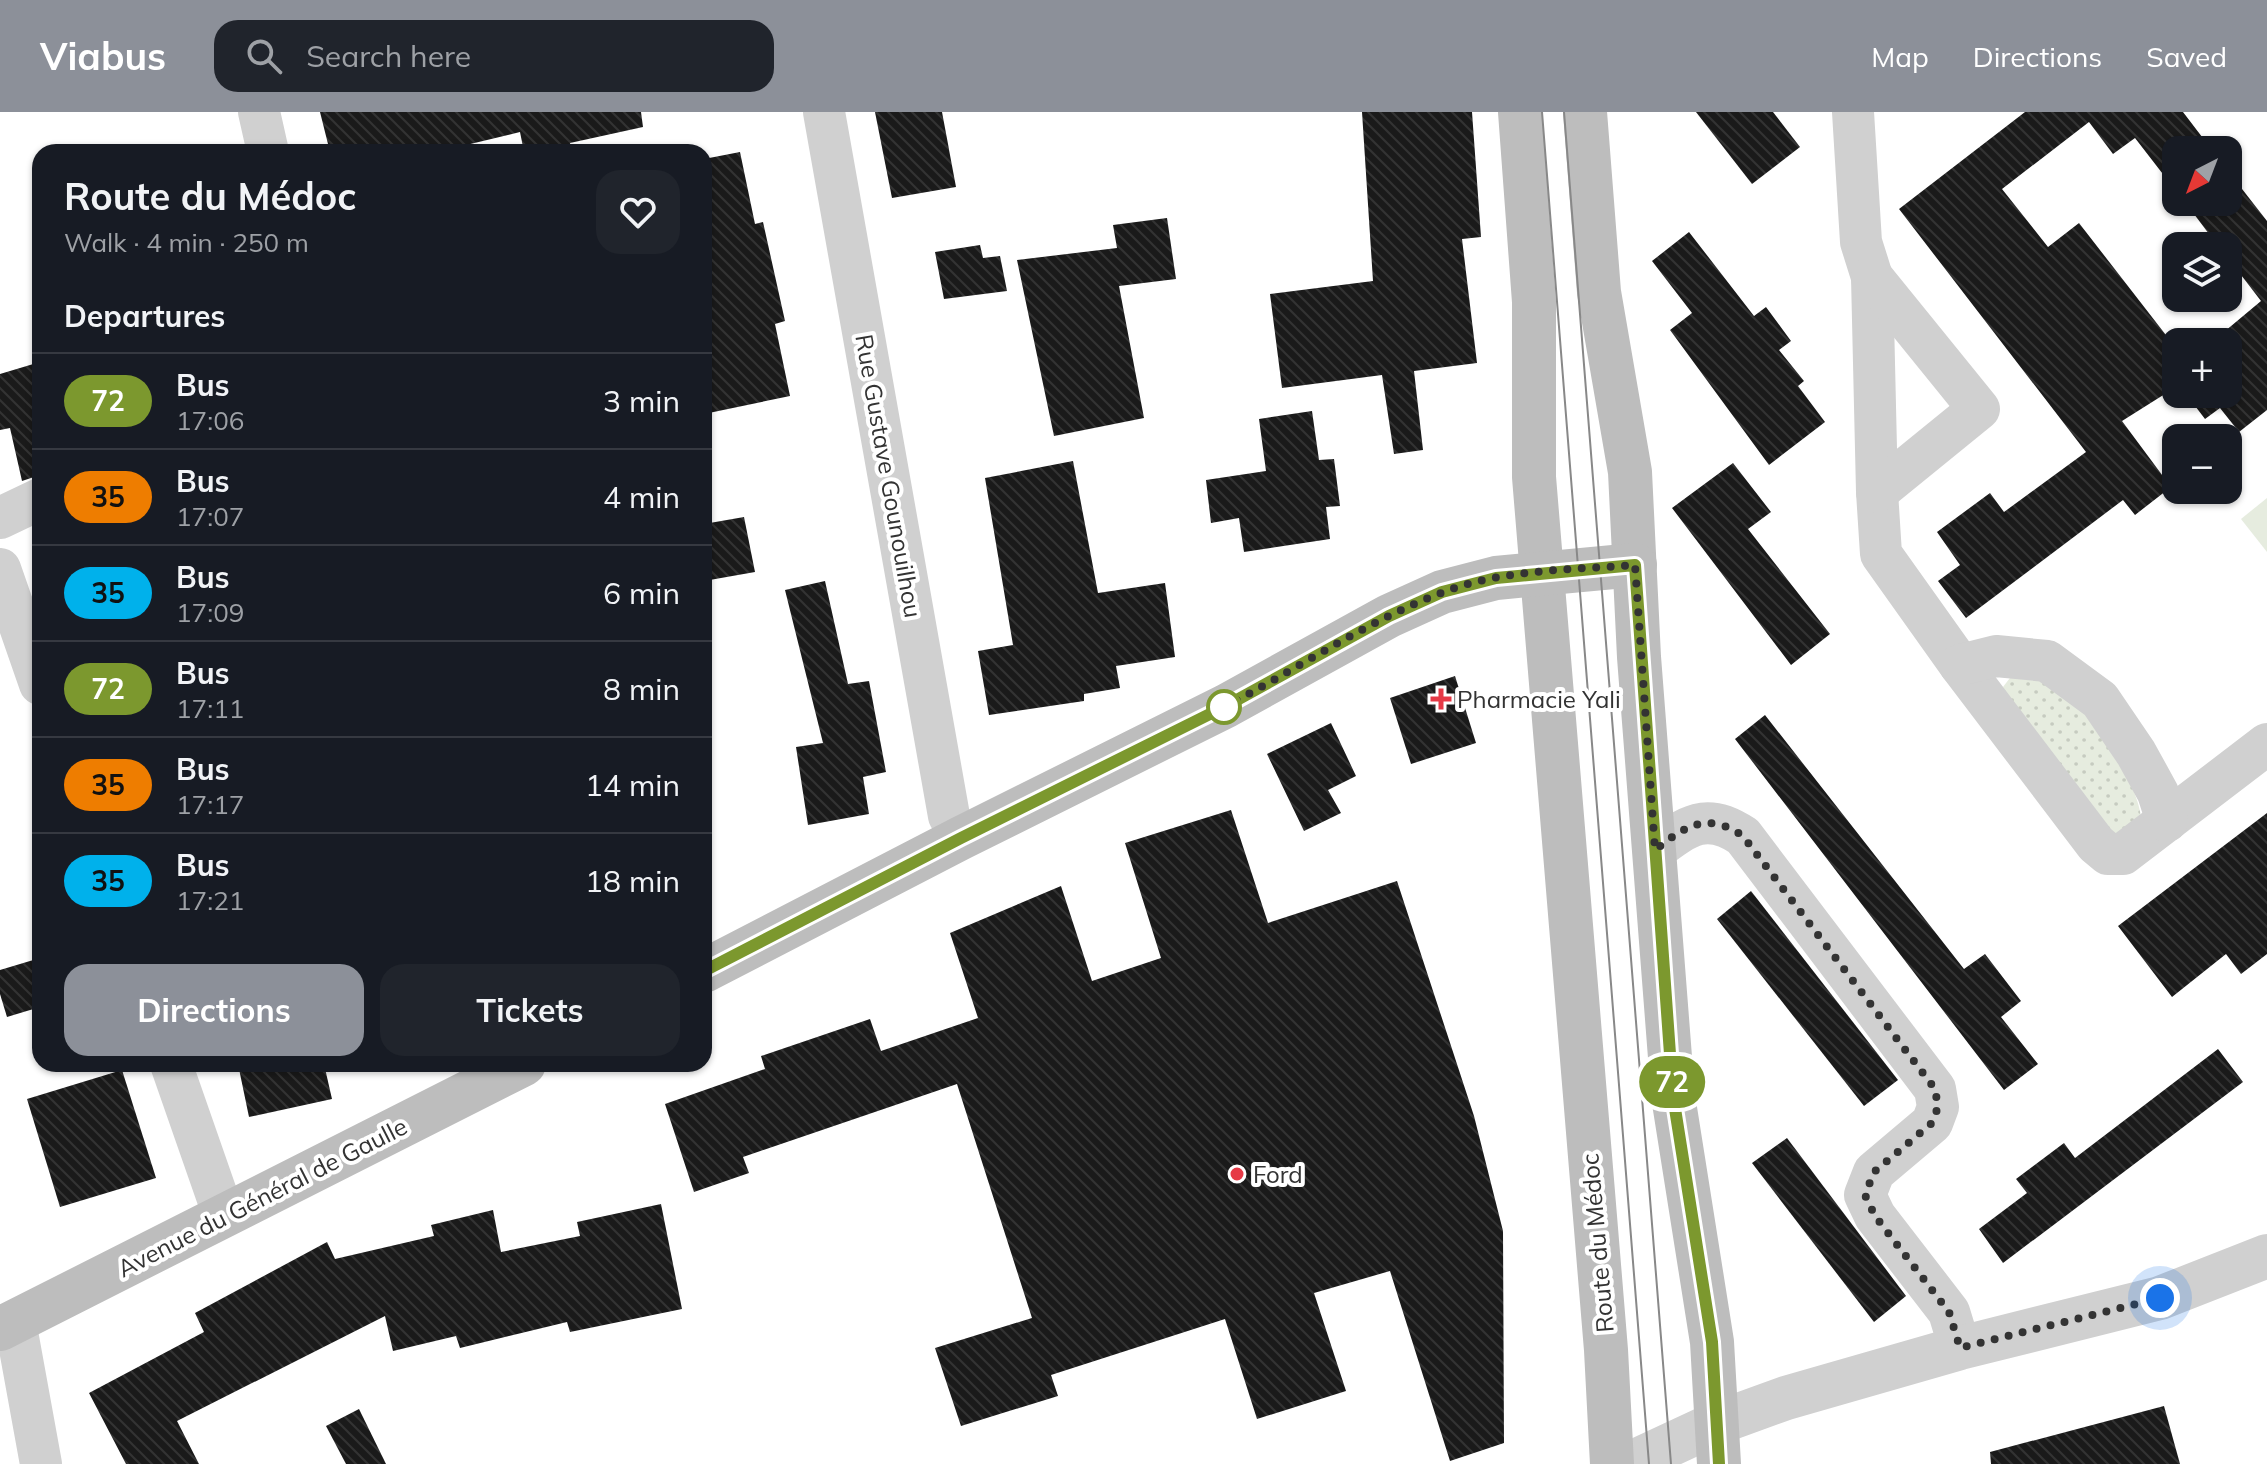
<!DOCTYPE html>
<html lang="en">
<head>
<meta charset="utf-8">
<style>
	:root { --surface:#171b24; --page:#20242c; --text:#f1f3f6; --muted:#9ea1a6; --line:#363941; --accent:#8c9099 }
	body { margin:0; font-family:Mulish,sans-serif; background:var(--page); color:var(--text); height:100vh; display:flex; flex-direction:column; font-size:30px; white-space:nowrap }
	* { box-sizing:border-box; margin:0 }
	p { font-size:26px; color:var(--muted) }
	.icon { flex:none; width:44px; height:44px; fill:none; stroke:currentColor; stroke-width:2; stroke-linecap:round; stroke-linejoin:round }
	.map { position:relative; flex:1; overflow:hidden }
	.sheet { position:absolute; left:32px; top:32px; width:680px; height:928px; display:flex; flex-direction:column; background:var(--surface); border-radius:24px; box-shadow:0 2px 6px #0004 }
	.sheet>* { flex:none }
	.badge { padding:0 16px; border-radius:26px; font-size:28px; line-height:52px }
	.needle { width:52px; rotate:222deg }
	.controls { position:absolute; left:2162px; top:24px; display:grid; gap:16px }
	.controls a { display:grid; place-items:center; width:80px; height:80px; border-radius:16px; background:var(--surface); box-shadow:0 2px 6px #0004; font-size:40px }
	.you { position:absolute; width:40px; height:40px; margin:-20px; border:6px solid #fff; border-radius:50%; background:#1a73e8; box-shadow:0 0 0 12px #1a73e833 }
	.map>.badge { position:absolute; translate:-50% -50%; box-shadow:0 0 0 4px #fff }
	h2 { padding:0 32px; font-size:30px; line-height:72px }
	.round { display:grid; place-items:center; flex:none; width:84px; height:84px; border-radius:24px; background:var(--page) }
	.headline { display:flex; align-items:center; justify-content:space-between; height:136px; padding:0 32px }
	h1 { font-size:38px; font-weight:700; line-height:60px }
	.cta { display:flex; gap:16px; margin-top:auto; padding:16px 32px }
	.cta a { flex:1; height:92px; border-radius:24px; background:var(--accent); color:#fff; font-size:32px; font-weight:700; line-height:92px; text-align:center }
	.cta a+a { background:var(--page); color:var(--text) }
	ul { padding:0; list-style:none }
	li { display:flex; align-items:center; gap:24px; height:96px; padding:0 32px; border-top:2px solid var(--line) }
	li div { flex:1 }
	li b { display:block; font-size:30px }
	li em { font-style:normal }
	li .badge { min-width:88px; font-weight:700; text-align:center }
	header { display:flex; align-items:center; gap:48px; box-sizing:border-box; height:112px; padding:0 40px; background:var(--accent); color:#fff }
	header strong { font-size:38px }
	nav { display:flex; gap:44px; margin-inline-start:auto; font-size:28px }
	.search { width:560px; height:72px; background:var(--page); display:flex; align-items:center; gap:20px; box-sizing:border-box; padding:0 28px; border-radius:24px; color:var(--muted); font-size:30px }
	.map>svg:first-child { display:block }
	.green { fill:url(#green-dots) }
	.pitch { fill:#e6ecdf }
	.building { fill:url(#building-back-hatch) }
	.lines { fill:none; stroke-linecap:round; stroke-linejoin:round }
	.minor { stroke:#d0d0d0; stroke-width:42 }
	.tertiary { stroke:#d0d0d0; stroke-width:44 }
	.secondary { stroke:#bdbdbd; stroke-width:44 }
	.tram { stroke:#888; stroke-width:2 }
	.line-casing { stroke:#fff; stroke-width:18 }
	.line { stroke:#7c982e; stroke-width:12 }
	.walk { stroke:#333; stroke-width:8; stroke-dasharray:0 14.4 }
	.poi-dot { fill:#e63946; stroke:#fff; stroke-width:3 }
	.stop-dot { fill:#fff; stroke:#7c982e; stroke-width:4 }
	.labels { text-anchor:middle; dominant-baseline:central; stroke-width:8; stroke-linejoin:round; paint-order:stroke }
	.street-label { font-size:24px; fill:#333; stroke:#fff }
	.poi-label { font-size:24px; fill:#333; stroke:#fff; text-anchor:start }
</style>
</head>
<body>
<header>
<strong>Viabus</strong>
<div class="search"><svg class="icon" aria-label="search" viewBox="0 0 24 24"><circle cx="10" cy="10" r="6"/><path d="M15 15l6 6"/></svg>Search here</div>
<nav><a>Map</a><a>Directions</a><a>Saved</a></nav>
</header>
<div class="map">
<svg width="2267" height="1352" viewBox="0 0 2267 1352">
	<defs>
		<pattern id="green-dots" width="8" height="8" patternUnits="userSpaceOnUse" patternTransform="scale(2)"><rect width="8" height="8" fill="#e6ecdf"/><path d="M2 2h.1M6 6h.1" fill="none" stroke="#c6cbc0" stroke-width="1.8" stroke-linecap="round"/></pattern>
		<pattern id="building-back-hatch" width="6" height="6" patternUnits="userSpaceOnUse" patternTransform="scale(2)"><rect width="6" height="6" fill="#1a1a1a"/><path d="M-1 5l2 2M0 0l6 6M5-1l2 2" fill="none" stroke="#333"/></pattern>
	</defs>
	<rect width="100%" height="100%" fill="#fff"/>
	<!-- green -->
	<path class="green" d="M2016,558C2035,563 2070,584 2084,599C2104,620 2141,680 2141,708L2116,722L2106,715L2006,583L2003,575Z"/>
	<!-- pitch -->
	<polygon class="pitch" points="2267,386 2267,440 2241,407"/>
	<!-- building -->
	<g class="building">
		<polygon points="320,0 641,0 643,15 570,31 572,40 524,40 520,20 437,40 330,40"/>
		<polygon points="875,0 942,0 956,75 892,86"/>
		<polygon points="1362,0 1472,0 1481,125 1462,127 1477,251 1414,259 1423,338 1394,342 1382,263 1282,276 1270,182 1373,169"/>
		<polygon points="1696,0 1773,0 1800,35 1752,72"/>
		<polygon points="2025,0 2183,0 2212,38 2176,38 2176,79 2135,26 2113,42 2089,10 2002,77 2048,135 2079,111 2176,236 2176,275 2122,309 2171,375 2135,403 2123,388 1966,506 1938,469 1960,453 1937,420 1990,381 2004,400 2086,340 1899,97"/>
		<polygon points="740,40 755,112 763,110 785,209 775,212 790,284 704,302 704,47"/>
		<polygon points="2228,59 2267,109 2267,298 2239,320 2220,296 2205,307 2186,282 2228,282 2228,230 2212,230 2261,189 2228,146 2228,134 2218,134 2185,90 2228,90"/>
		<polygon points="1167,106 1176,167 1119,174 1144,306 1054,324 1017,148 1117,136 1113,113"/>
		<polygon points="1689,120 1754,204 1766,195 1791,229 1779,238 1804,269 1798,274 1825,310 1769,353 1670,218 1692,201 1652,149"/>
		<polygon points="980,133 983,146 1000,144 1007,179 944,187 935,140"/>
		<polygon points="40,250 40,363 22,369 10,316 0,318 0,262"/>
		<polygon points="1312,299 1319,348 1334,347 1340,394 1326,395 1330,427 1244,440 1239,406 1211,411 1206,368 1266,359 1259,307"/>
		<polygon points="1073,349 1098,481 1165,471 1175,545 1116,554 1120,576 1084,582 1084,589 989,603 978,539 1013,533 985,366"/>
		<polygon points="1733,351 1771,400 1748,417 1830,522 1791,553 1672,396"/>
		<polygon points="744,405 755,460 704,469 704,412"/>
		<polygon points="825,469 848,572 869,569 886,660 863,665 869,702 808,713 796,635 823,631 785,478"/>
		<polygon points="1455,564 1476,631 1411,652 1390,586"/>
		<polygon points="1765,603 1964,857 1985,842 2021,889 2001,905 2038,952 2004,978 1735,627"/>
		<polygon points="1331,611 1356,664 1328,678 1341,701 1304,719 1267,642"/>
		<polygon points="1231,698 1268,811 1397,769 1474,1004 1503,1119 1504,1331 1450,1349 1390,1159 1314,1181 1346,1279 1257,1307 1225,1207 1051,1263 1058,1284 961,1314 935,1236 1032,1206 957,972 743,1045 749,1061 694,1080 665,992 765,957 761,944 870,907 881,939 978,906 950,821 1061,774 1092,869 1161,846 1125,731"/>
		<polygon points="2267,701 2267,842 2241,862 2226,842 2172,885 2118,814"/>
		<polygon points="1751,779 1898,968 1864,994 1717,807"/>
		<polygon points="40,846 40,895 7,905 0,882 0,858"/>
		<polygon points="2218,937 2243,970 2003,1151 1979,1117 2027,1081 2016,1067 2064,1031 2075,1046"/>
		<polygon points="238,952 324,952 332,987 249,1005"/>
		<polygon points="122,958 156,1066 60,1095 27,987"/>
		<polygon points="1787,1026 1906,1184 1874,1210 1752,1051"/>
		<polygon points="661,1092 682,1197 570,1220 567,1210 460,1236 456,1224 393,1239 385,1204 177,1309 199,1352 126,1352 89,1281 204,1220 195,1201 327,1130 335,1147 434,1124 431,1113 493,1098 501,1140 580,1124 577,1110"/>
		<polygon points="2164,1294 2180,1352 1991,1352 1990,1340"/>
		<polygon points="359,1297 386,1352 346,1352 326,1314"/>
	</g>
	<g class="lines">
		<!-- minor -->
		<g class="minor">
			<polyline points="259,0 268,40"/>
			<polyline points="824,0 949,704 961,726"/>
			<polyline points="1853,0 1861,130 1872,165 1877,380 1881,442 1960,553 2096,732 2108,742 2123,742 2267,632"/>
			<polyline points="1872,165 1979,297 1877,380"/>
			<polyline points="0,406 40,387"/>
			<polyline points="0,457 40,572"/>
			<polyline points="1960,553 1996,544 2047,549 2100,588 2136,641 2158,681 2167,709"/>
			<path d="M1655,738C1687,714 1706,699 1743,724L1935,977L1938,995L1932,1011L1874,1060L1865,1083L1875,1104L1949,1200L1960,1236"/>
			<polyline points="171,952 224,1104"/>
			<polyline points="15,1209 41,1352"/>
		</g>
		<!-- tertiary -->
		<polyline class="tertiary" points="1629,1352 1717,1311 1786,1286 1960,1236 2160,1186 2267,1144"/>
		<!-- secondary -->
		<g class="secondary">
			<polyline points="1520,0 1534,190 1534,365 1606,1238 1612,1352"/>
			<polyline points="1585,0 1599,180 1630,360 1639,545 1673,984 1712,1230 1719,1352"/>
			<polyline points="704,859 961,726 1226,594 1389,504 1442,480 1496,466 1635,453"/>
			<polyline points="0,1217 524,952"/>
		</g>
		<!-- tram -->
		<g class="tram">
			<polyline points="1542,0 1649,1352"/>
			<polyline points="1564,0 1671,1352"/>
		</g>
	</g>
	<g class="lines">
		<!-- line casing -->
		<g class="line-casing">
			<polyline id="line" points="704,859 961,726 1226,594 1389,504 1442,480 1496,466 1635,453 1673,984 1712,1230 1719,1352"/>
		</g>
		<!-- line -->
		<use href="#line" class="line"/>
		<!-- walk -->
		<path class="walk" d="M1224,595C1296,558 1365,510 1441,481C1501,457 1571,458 1635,453L1655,738C1686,714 1706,699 1743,724L1935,977L1938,995L1932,1011L1874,1060L1865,1083L1875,1104L1949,1200L1960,1236L2160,1186"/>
	</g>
	<!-- markers -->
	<g class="poi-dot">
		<path d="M1437 575h8v8h8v8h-8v8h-8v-8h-8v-8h8z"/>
		<circle cx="1237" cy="1062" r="8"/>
	</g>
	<circle class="stop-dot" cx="1224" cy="595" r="16"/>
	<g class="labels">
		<!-- street labels -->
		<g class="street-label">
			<text transform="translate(889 364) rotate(80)">Rue Gustave Gounouilhou</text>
			<text transform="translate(262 1085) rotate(-27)">Avenue du Général de Gaulle</text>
			<text transform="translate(1597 1131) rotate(-95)">Route du Médoc</text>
		</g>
		<!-- poi labels -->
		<g class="poi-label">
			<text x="1457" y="587">Pharmacie Yali</text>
			<text x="1253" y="1062">Ford</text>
		</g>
	</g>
</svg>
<div class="controls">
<a><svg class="needle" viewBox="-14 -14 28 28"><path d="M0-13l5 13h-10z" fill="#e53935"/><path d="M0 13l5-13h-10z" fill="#9ea1a6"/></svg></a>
<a><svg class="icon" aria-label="layers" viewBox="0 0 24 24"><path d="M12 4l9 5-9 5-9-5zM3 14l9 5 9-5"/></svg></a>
<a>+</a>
<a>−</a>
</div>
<div class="you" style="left:2160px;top:1186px"></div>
<b class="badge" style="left:1672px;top:970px;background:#7c982e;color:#fff">72</b>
<section class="sheet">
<div class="headline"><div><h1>Route du Médoc</h1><p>Walk · 4 min · 250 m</p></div><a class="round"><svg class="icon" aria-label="heart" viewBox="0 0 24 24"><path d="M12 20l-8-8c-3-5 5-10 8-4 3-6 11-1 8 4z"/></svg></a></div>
<h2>Departures</h2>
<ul>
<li><span class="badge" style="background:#7c982e;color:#fff">72</span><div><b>Bus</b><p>17:06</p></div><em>3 min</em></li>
<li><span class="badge" style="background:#ee7d00;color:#111">35</span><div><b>Bus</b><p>17:07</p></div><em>4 min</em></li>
<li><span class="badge" style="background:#00b1eb;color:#111">35</span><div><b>Bus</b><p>17:09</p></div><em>6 min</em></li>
<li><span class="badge" style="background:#7c982e;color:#fff">72</span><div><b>Bus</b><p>17:11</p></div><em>8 min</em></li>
<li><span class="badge" style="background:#ee7d00;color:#111">35</span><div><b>Bus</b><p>17:17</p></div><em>14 min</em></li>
<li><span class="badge" style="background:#00b1eb;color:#111">35</span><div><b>Bus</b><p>17:21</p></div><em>18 min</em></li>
</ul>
<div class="cta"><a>Directions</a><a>Tickets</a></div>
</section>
</div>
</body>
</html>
